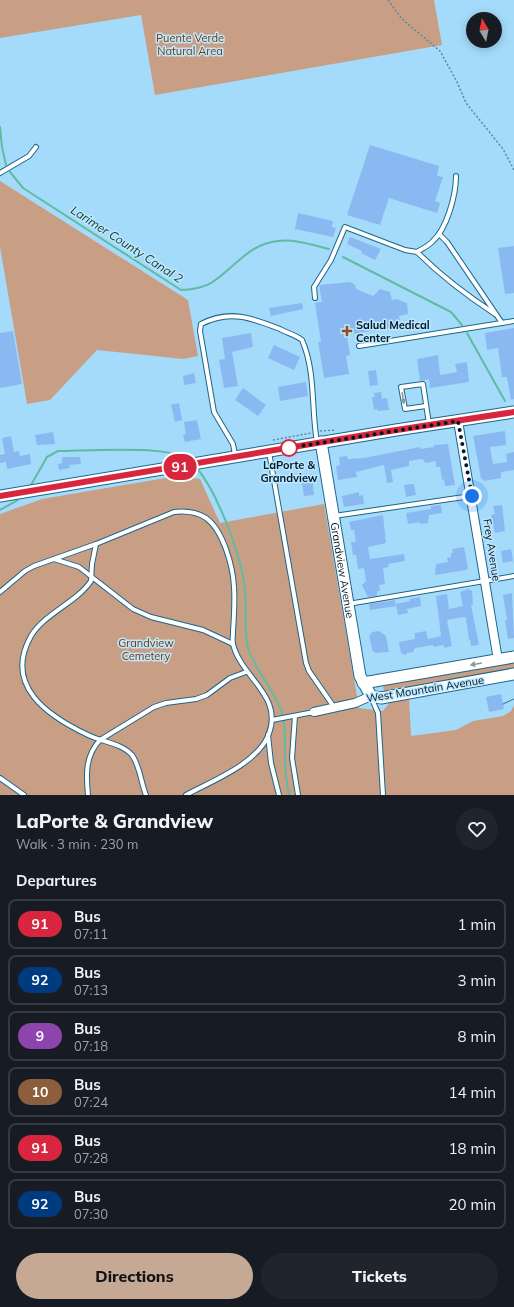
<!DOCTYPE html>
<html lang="en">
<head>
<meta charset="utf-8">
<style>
	:root { --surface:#171b24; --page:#20242c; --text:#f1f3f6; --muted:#9ea1a6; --line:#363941; --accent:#c5a994 }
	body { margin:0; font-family:Mulish,sans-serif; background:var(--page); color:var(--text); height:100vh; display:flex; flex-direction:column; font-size:15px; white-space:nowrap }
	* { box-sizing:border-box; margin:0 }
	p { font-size:13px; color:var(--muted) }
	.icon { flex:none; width:22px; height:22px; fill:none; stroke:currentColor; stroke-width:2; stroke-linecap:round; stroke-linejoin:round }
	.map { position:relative; height:795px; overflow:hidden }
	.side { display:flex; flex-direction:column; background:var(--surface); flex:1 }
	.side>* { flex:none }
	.badge { padding:0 8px; border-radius:13px; font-size:14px; line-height:26px }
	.needle { width:26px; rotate:350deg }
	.fabs { position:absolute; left:466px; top:12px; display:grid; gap:8px }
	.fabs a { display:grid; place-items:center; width:36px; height:36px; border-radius:50%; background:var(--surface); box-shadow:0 2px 10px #0003; font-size:20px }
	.you { position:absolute; width:20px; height:20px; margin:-10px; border:3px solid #fff; border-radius:50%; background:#1a73e8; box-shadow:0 0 0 6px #1a73e833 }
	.map>.badge { position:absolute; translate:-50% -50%; box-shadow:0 0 0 2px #fff }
	h2 { padding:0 16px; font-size:15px; line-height:36px }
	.round { display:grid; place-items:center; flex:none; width:42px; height:42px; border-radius:21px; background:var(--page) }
	.headline { display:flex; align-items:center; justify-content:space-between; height:68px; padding:0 16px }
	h1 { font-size:19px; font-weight:800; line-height:30px }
	.cta { display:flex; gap:8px; margin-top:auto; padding:8px 16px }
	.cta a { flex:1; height:46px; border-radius:24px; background:var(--accent); color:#111; font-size:16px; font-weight:800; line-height:46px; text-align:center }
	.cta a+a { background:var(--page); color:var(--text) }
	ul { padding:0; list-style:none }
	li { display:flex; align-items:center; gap:12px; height:50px; margin:0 8px 6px; padding:0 8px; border:2px solid var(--line); border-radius:8px }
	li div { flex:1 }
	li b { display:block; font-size:15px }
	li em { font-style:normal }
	li .badge { min-width:44px; font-weight:700; text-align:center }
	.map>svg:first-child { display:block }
	.green { fill:#c89f85 }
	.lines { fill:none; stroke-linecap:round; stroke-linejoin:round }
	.stream { stroke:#5fbba2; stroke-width:2 }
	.building { fill:#8ab9f2 }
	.service-casing { stroke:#1c6689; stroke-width:6 }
	.minor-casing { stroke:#1c6689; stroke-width:10 }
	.tertiary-casing { stroke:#1c6689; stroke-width:13 }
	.path { stroke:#5d879f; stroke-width:1.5; stroke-dasharray:2 2; stroke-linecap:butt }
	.service { stroke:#fff; stroke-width:4 }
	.minor { stroke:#fff; stroke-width:8 }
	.tertiary { stroke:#fff; stroke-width:11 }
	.tram { stroke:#456b80; stroke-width:1 }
	.oneway { fill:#8c989e }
	.line-casing { stroke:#fff; stroke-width:9 }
	.line { stroke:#d7263d; stroke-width:6 }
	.walk { stroke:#001a28; stroke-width:4; stroke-dasharray:0 7.2 }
	.poi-dot { fill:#904e1c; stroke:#bee6fe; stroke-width:1.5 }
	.stop-dot { fill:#fff; stroke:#d7263d; stroke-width:2 }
	.labels { text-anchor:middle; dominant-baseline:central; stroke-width:3; stroke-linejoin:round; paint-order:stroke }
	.park-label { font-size:11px; fill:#743905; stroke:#bee6fe }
	.poi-label { font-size:11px; font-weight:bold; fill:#001a28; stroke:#bee6fe; text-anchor:start }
	.stop-label { font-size:11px; font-weight:bold; fill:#001a28; stroke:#bee6fe }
	.street-label { font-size:11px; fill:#001a28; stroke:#bee6fe }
	.water-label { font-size:12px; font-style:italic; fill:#0f392f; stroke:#bee6fe }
</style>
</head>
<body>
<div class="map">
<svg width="514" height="795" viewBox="0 0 514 795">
	<rect width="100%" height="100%" fill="#a4dbfa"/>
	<!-- green -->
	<g class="green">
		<polygon points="0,0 434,0 442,45 155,95 141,15 0,38"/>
		<polygon points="0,181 188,300 198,356 183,359 97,350 50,400 27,404 0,247"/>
		<polygon points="177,476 200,479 220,523 324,504 359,708 383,711 391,701 409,698 411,736 456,730 473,721 503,716 511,711 514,705 514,795 0,795 0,514 42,499"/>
		<polygon points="514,661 514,671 387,692 384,692 383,684"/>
	</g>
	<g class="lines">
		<!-- stream -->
		<g class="stream">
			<polyline points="0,127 2,147 6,165"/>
			<path d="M10,172L23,188L181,290C191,290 206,287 214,281C236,266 249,244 278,241C295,239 313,245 329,249"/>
			<polyline points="343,257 451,312 462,325"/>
			<polyline points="467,333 505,401"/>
			<path d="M196,467C218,493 242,557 245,591C247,609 243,634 249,651C257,672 273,689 281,710C287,727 284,745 285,762C285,773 287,784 289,795"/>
			<path d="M31,485L47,457L58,451C84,451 173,444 190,461"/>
			<polyline points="0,510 18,500"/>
		</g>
	</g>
	<!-- building -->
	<g class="building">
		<polygon points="370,145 439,166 437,176 443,177 435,201 440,203 437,213 389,198 380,225 347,215"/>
		<polygon points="298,213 333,221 332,227 336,228 333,237 295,229"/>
		<polygon points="350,237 381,249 375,260 361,253 362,251 347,244"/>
		<polygon points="514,246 514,293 505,294 498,248"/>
		<polygon points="350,282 355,285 356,289 373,296 380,289 390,292 392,300 396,299 407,303 408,314 399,316 401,326 347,335 350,355 346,356 349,374 324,378 318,342 321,342 315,303 322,302 319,285"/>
		<polygon points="302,303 303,309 271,316 269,308"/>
		<polygon points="514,328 514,399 511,400 507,377 502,377 498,348 487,350 485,333"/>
		<polygon points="13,331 22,384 0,388 0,333"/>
		<polygon points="251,333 253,347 232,352 238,386 224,388 219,360 225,359 222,338"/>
		<polygon points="274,345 300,357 294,370 268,358"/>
		<polygon points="438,355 440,375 457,372 455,364 467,362 469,382 430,388 429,379 420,381 417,359"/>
		<polygon points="376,370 378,385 370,386 368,371"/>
		<polygon points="194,373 196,383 184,385 183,376"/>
		<polygon points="306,382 308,396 280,401 278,387"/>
		<polygon points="243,388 266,405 258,416 235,400"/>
		<polygon points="381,392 382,399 387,398 389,410 378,411 377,409 374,410 372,397 375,397 374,393"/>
		<polygon points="179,403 182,420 175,422 171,405"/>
		<polygon points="197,420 201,439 185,442 183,435 186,434 184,422"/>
		<polygon points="505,431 506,445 490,447 493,464 507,462 506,454 514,452 514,470 501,472 501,478 484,481 481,478 473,436"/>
		<polygon points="53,432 55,444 37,445 35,435"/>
		<polygon points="11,436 14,452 19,451 20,456 30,454 31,464 7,469 6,462 0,463 0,455 5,454 2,438"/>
		<polygon points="448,444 455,485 445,486 444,479 442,480 440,467 436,467 436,461 425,463 424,460 422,459 409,461 409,466 391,470 393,482 387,483 384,465 356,472 357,477 338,480 336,466 340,465 339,457 347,456 348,459 364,458 420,447 421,449 434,447 434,445"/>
		<polygon points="62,457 80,457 81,464 69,465 70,468 59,470 58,464 62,463"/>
		<polygon points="312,474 314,495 304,496 301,476"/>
		<polygon points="414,484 416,495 406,497 404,485"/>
		<polygon points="359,492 359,496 363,495 364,504 344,507 342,496"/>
		<polygon points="441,505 442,513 429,515 428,523 420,524 420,522 408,524 406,513 431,509 431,506"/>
		<polygon points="502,505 505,531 495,533 491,515 495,514 493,506"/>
		<polygon points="383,515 386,543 368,547 370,559 404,554 405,561 388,564 389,567 383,568 385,584 379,585 380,591 377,591 377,596 368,597 362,585 366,581 364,568 358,569 356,555 353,555 351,542 356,542 354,530 351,530 349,522"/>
		<polygon points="464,547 468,568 466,570 435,575 436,564 448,562 447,558 451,557 451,553 453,553 452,549"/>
		<polygon points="511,549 513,561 503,563 501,551"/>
		<polygon points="468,589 472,591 473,605 471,605 479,645 471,646 470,639 469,640 466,618 464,617 447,620 452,646 444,648 444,645 434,647 433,645 415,648 413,652 407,653 405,655 401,653 399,642 415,639 415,633 426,631 428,639 441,636 436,596 447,594 449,609 463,606 460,592"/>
		<polygon points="512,593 514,638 508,639 505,620 507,620 503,595"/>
		<polygon points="420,597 421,606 407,609 408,613 398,615 396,604 410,601 410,599"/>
		<polygon points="395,600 396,606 370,610 369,604"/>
		<polygon points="379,631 386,636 389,652 375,653 375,651 373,652 369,636 372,632"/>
		<polygon points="501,694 504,709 489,712 486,697"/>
	</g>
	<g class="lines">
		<!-- service casing -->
		<g class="service-casing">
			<g id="service">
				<polyline points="0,173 29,156 36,147"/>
				<polyline points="439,234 447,242 502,323"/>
				<path d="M417,252C441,276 466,295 495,314"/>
				<path d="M315,298L314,287L331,260L345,227L405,250L417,252C422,249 428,246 432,242C447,229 456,195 456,176"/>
				<polyline points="359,346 514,321"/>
				<polyline points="426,406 405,409 401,387 423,384 429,424"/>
				<polyline points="269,452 306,663 309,671 334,707"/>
				<path d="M235,455L233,444L214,412L200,331L201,324C230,309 252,318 280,329C287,333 296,335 302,340C316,372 311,409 317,442"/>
				<polyline points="334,516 471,496"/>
				<path d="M96,544L92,564L91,581C77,602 44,614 31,636C3,686 48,716 88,735C102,742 121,743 132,755C140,766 141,783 146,795"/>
				<polyline points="54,559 79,567 133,609 151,617 203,630 233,644"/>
				<path d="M0,592L25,571L34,566L96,544L174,512C184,511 197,512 206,518C223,530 233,566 234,587C235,601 234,617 233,632C233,636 232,641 233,644C241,678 285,696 268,736C256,764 212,781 186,795"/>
				<polyline points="348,604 514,576"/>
				<polyline points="371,697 378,713 383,795"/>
				<polyline points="295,716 292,758 298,795"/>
				<polyline points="272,720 314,712"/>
				<polyline points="268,735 271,763 279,795"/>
				<polyline points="0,778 24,795"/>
				<path d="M88,795C86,775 85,756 100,740L154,707L166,703L196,699L207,695L230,678L246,672"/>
			</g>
		</g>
		<!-- minor casing -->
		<g class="minor-casing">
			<g id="minor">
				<polyline points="458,421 498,660"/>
				<polyline points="314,712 355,703 371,696"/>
			</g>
		</g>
		<!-- tertiary casing -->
		<g class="tertiary-casing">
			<g id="tertiary">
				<path id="s1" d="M321,442L360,676L371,696L381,698L514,674"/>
				<polyline points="0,496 396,430 514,412"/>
				<polyline points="363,683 514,657"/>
			</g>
		</g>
		<!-- path -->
		<g class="path">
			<polyline points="388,0 402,19 440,51 457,82 466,103 503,149 514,170"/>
			<polyline points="320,431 336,430"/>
			<polyline points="273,440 311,433"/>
		</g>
		<!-- service -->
		<use href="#service" class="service"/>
		<!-- minor -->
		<use href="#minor" class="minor"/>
		<!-- tertiary -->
		<use href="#tertiary" class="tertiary"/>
		<!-- tram -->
		<polyline class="tram" points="503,704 514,699"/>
	</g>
	<!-- one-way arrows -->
	<defs><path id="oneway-solid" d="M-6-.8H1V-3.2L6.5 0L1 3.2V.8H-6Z"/></defs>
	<g class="oneway">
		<use href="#oneway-solid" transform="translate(403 398) rotate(81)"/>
		<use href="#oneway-solid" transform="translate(476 664) rotate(170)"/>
	</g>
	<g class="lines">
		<!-- line casing -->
		<g class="line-casing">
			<polyline id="line" points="0,496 377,433 514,412"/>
		</g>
		<!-- line -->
		<use href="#line" class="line"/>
		<!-- walk -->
		<polyline class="walk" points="289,448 282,449 458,421 472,496"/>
	</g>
	<!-- markers -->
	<path class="poi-dot" d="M345 325h4v4h4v4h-4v4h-4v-4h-4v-4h4z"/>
	<circle class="stop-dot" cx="289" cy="448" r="8"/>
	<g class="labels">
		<!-- park labels -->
		<g class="park-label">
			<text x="190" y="38">Puente Verde<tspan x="190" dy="13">Natural Area</tspan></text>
			<text x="146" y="643">Grandview<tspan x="146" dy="13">Cemetery</tspan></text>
		</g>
		<!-- poi labels -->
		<g class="poi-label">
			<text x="356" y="325">Salud Medical<tspan x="356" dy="13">Center</tspan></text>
		</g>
		<!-- stop labels -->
		<g class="stop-label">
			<text x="289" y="465">LaPorte &amp;<tspan x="289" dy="13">Grandview</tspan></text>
		</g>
		<!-- street labels -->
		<g class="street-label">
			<text transform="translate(492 550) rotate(81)">Frey Avenue</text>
			<text stroke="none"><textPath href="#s1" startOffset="130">Grandview Avenue</textPath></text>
			<text transform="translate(425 689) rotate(-9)">West Mountain Avenue</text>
		</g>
		<!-- water labels -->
		<g class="water-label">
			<text transform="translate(127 244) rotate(33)">Larimer County Canal 2</text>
		</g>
	</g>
</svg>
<div class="fabs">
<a><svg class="needle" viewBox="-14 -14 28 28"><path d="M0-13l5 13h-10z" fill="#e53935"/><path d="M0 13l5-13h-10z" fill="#9ea1a6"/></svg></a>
</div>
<div class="you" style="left:472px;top:496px"></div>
<b class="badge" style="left:180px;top:467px;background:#d7263d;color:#fff">91</b>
</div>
<section class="side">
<div class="headline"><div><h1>LaPorte &amp; Grandview</h1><p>Walk · 3 min · 230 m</p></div><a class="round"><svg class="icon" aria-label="heart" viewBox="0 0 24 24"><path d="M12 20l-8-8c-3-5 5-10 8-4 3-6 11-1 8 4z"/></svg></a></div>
<h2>Departures</h2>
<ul>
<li><span class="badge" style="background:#d7263d;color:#fff">91</span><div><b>Bus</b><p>07:11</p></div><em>1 min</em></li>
<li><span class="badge" style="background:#003b80;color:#fff">92</span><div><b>Bus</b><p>07:13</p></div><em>3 min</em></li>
<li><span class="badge" style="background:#8e44ad;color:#fff">9</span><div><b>Bus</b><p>07:18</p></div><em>8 min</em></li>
<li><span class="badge" style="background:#8b5e3c;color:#fff">10</span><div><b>Bus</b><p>07:24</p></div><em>14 min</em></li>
<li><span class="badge" style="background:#d7263d;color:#fff">91</span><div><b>Bus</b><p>07:28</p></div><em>18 min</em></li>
<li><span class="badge" style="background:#003b80;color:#fff">92</span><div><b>Bus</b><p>07:30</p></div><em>20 min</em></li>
</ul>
<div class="cta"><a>Directions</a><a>Tickets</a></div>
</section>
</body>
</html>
